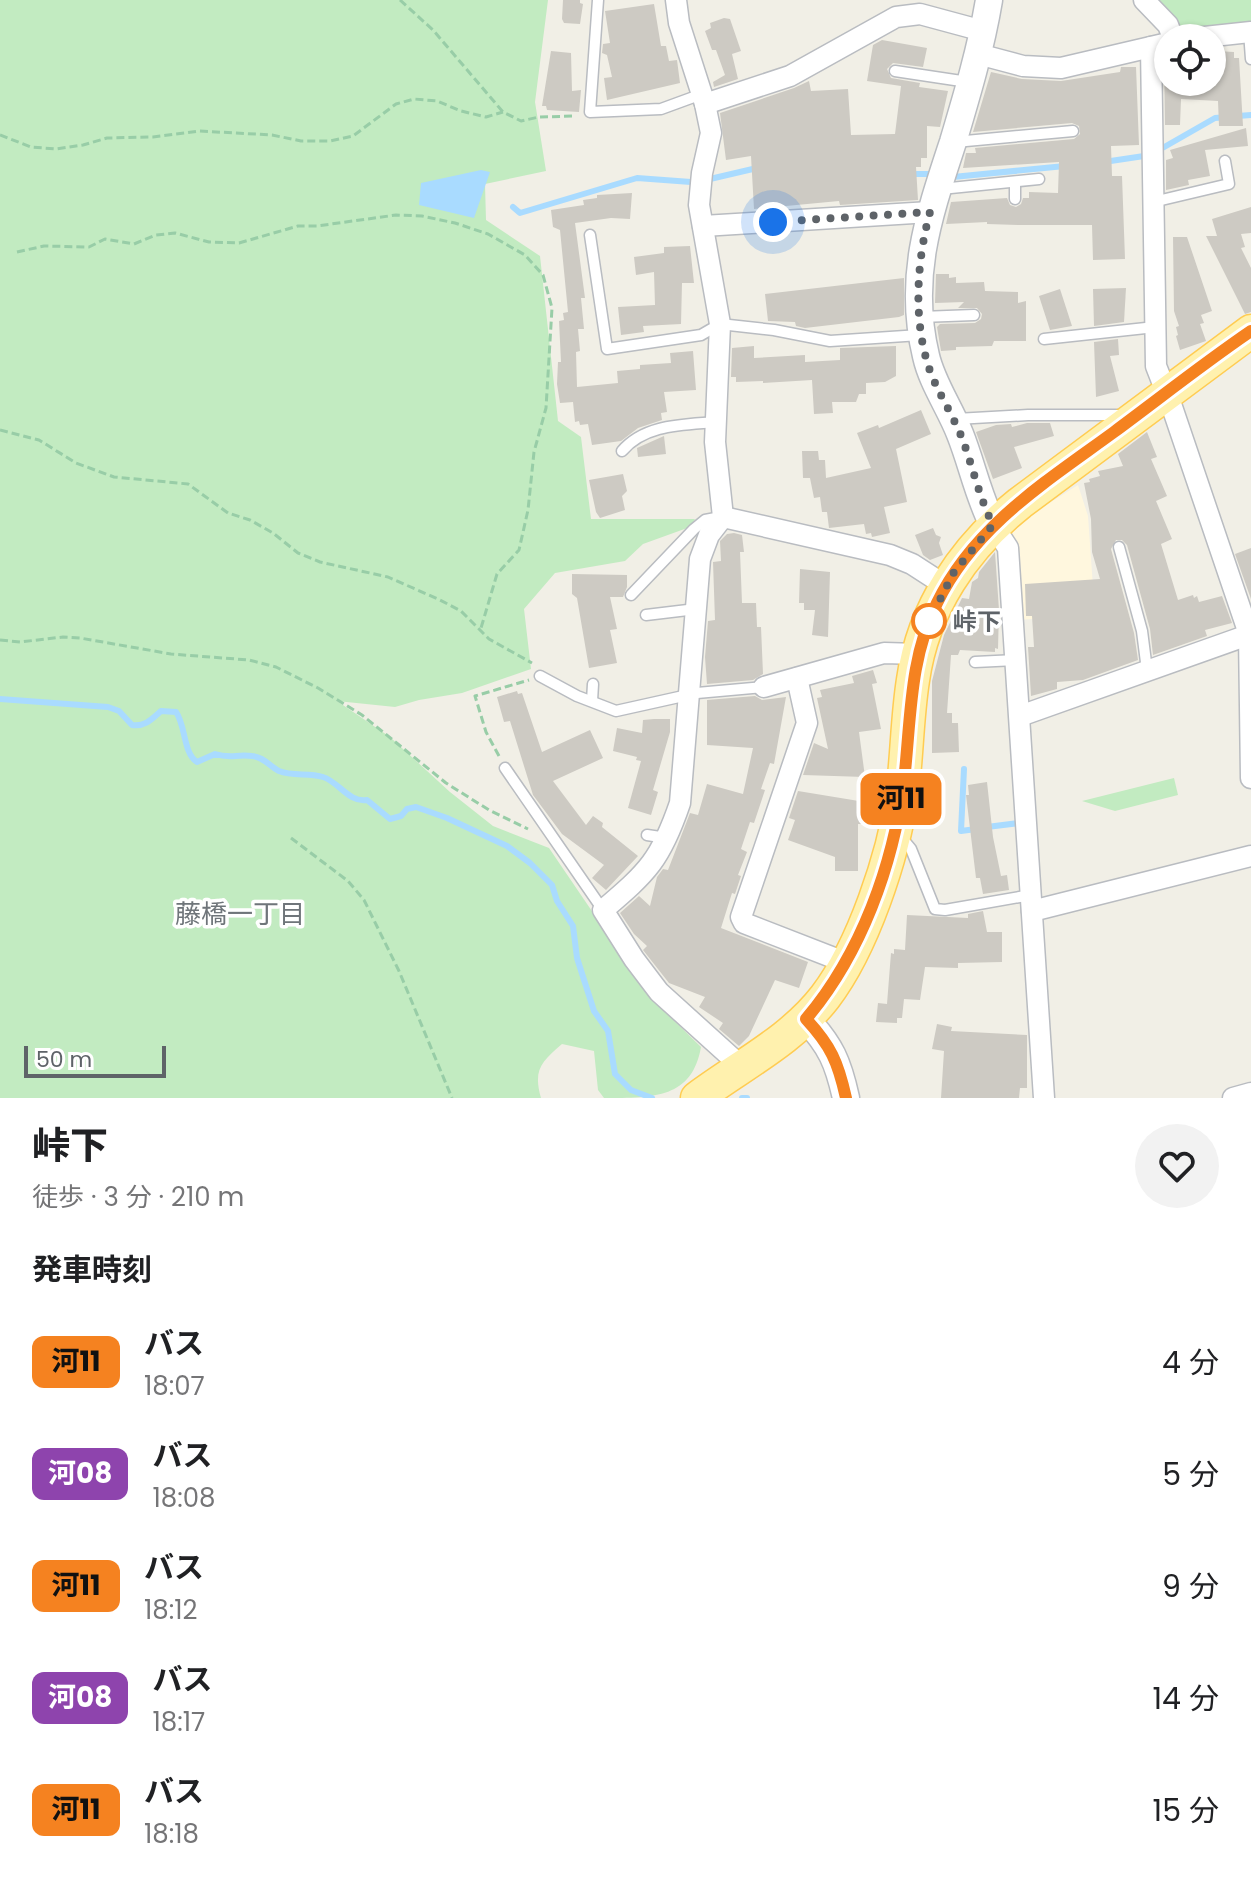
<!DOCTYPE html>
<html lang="ja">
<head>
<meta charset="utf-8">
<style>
	:root { --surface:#fff; --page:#f2f2f2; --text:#202124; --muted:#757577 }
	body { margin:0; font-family:Poppins,"Noto Sans JP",sans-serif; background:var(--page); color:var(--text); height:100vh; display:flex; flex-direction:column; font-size:30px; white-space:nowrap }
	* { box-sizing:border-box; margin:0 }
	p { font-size:26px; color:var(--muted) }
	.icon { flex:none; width:44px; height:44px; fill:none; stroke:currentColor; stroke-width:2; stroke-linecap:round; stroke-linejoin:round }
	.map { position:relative; height:1098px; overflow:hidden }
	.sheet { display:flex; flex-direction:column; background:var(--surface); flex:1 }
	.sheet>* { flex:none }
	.badge { padding:0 16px; border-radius:12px; font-size:28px; line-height:52px }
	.controls { position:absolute; left:1154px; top:24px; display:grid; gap:16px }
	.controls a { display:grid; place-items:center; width:72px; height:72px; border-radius:50%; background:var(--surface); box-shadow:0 2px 6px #0004; font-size:40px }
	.scale { position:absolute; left:24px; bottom:20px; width:142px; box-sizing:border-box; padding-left:8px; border:4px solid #5e6368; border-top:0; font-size:22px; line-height:28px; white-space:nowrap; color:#5e6368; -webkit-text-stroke:6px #fff; paint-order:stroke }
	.you { position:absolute; width:40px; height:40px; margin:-20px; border:6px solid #fff; border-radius:50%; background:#1a73e8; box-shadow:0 0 0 12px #1a73e833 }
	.map>.badge { position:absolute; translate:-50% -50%; box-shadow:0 0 0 4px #fff }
	h2 { padding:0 32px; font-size:30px; line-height:72px }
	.round { display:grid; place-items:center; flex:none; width:84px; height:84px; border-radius:42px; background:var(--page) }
	.summary { display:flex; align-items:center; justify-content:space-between; height:136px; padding:0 32px }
	h1 { font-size:38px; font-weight:800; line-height:60px }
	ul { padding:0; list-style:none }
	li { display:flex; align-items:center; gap:24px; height:112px; padding:0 32px }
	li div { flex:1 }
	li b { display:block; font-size:30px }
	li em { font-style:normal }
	li .badge { min-width:88px; font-weight:700; text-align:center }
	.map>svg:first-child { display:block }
	.commercial { fill:#fff7de }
	.green { fill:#c2ebc1 }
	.water { fill:#a9dbff }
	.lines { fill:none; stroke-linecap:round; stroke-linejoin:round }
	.stream { stroke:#a9dbff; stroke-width:6 }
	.building { fill:#cdcac3 }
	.service-casing { stroke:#b9bcc1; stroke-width:13 }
	.minor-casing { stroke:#b9bcc1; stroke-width:23 }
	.tertiary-casing { stroke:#b9bcc1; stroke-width:29 }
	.primary-casing { stroke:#ffcc52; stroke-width:35 }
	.path { stroke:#98cda7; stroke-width:3; stroke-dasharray:8 4; stroke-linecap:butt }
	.service { stroke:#fff; stroke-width:10 }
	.minor { stroke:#fff; stroke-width:20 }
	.tertiary { stroke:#fff; stroke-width:26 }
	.primary { stroke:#fff1ae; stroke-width:32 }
	.line-casing { stroke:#fff; stroke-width:18 }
	.line { stroke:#f58220; stroke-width:12 }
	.walk { stroke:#5e6368; stroke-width:8; stroke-dasharray:0 14.4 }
	.stop-dot { fill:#fff; stroke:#f58220; stroke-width:4 }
	.labels { text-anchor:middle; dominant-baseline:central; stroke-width:7; stroke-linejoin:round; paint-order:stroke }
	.stop-label { font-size:24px; font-weight:bold; fill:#5e6368; stroke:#fff; text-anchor:start }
	.neighbourhood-label { font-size:26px; fill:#6f757a; stroke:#fff }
</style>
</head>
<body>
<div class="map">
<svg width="1251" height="1098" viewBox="0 0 1251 1098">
	<rect width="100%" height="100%" fill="#f1efe6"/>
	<!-- commercial -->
	<polygon class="commercial" points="1078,485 1088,516 1095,615 1018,620 1011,527"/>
	<!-- green -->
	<g class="green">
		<path d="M0,0H548L535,102L546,171L485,184L486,220L540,256L558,421L581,437L591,519H695L690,527L643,544L625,561L555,573L524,609L531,669L462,693L419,700L395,707L337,701L390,737L450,792L493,826L549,848L651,998L701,1047C692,1098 655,1098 604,1098L598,1090L594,1051L562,1044C541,1062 533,1070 541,1098H0Z"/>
		<polygon points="1150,0 1251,0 1251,23 1180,30"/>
		<polygon points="1174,778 1178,795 1115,811 1082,801"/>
	</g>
	<!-- water -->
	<polygon class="water" points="481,170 490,172 474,218 419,205 421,183"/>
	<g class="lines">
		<!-- stream -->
		<g class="stream">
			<polyline points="1238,116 1251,115"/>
			<polyline points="1159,150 1215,118 1227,117"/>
			<polyline points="1104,162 1144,156"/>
			<polyline points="912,174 930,174"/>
			<polyline points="953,177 1065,166"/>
			<polyline points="710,179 757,168"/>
			<polyline points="513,207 520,213 637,178 691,182"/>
			<path d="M0,699L108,707L119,711L132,725C145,727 152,719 161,711L176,712C186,726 183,753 197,762L215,754C231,759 236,754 252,756C264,757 269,766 279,771C293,777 309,772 323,777C339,782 349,803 367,800L390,819L401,816L407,809L416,807L447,818L507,846L530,863L552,885L557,901L573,926L577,958L594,1011L608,1031L615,1074L631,1090L652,1098"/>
			<polyline points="964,769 961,831 976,829"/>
			<polyline points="987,827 1019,823"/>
			<polyline points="742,1098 747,1098"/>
		</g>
	</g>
	<!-- building -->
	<g class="building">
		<polygon points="563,0 580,0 580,3 583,4 580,24 564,23 562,19"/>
		<polygon points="654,4 661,46 666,46 669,61 677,60 680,83 607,100 604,78 612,77 607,55 602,53 603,44 610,43 605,11"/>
		<polygon points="724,18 730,19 741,51 732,54 738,79 714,87 713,82 725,75 716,50 712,50 705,31 711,28 710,23"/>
		<polygon points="882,40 927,48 923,67 893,63 887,69 891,78 920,83 919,87 948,91 940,127 927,126 927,158 921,158 921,167 916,167 918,200 840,205 839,201 754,209 751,156 726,160 720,113 794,88 809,81 811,91 848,89 851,135 895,134 901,86 867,81 873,45"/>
		<polygon points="551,51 571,53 572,91 581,90 579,112 547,110 546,106 542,106"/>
		<polygon points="1216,51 1234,52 1234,58 1239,58 1243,126 1219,126 1218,101 1181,99 1180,125 1165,125 1164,65 1168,65 1168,82 1212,82 1212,56 1216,56"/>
		<polygon points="1121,67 1136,67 1139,145 1111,146 1112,176 1122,176 1125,259 1093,260 1092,225 1018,225 987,224 987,222 946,224 951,202 1007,198 1010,205 1016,207 1021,204 1023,198 1029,198 1029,192 1058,193 1059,162 963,168 966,153 976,153 975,148 1074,139 1080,134 1079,126 1072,123 973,132 991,72 1022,79 1061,81 1120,72"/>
		<polygon points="1246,128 1248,146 1205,150 1210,176 1188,180 1189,185 1166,190 1166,160 1173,158 1170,150"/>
		<polygon points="632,193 630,219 611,218 575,223 585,298 581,298 584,329 578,329 580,351 576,352 577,387 618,383 617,371 640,369 640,365 671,363 670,353 693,351 696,390 664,392 667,412 661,413 662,420 638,428 621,441 592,445 588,424 580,425 579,421 575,422 573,402 560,403 557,384 558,362 561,362 559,321 564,320 563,313 568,312 560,230 553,227 551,210 584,205 583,200 597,198 597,195"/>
		<polygon points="1251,207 1251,233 1241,234 1245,247 1241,248 1251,268 1251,312 1245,314 1206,236 1217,236 1212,219"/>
		<polygon points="1173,237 1187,237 1212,311 1201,315 1204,323 1200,324 1206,341 1180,350 1176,336 1178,335 1176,327 1179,326 1174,311"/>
		<polygon points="690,246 694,283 682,283 681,324 643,326 644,332 621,335 618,307 655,305 654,272 636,275 634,257 664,253 664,247"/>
		<polygon points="936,274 949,274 949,278 956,277 956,283 984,282 985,291 1018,292 1018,303 1026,301 1026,341 994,341 992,346 956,347 956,350 941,351 937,327 940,324 975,323 981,319 982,314 977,308 958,308 964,302 935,303"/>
		<polygon points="904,278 904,315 899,317 805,328 796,326 795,322 768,321 765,294"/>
		<polygon points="1126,288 1124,322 1094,326 1093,289"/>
		<polygon points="1060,289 1072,326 1050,330 1039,296"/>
		<polygon points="1118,339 1119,355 1110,356 1119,391 1096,397 1094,342"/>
		<polygon points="754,346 754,358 805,355 805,362 840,360 840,348 896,346 896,376 885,382 866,383 866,394 859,394 856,402 832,402 833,413 814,414 812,380 763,383 763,381 736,382 736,377 731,377 732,348"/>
		<polygon points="921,410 931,434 896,449 907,502 884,507 890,533 872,537 871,533 866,534 864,524 829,528 827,512 822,512 820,497 814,498 810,478 803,478 802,451 818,451 819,460 825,460 826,478 871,468 857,433 878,425 879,428"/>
		<polygon points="1027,423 1050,423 1054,436 1014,447 1022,468 993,479 976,432 996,425 1011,424 1012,427"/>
		<polygon points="1147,432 1157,457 1151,459 1167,496 1156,501 1172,539 1161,544 1178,600 1193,595 1194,598 1197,596 1199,602 1222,596 1232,623 1205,630 1207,636 1153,655 1150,629 1127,545 1122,540 1116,540 1111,549 1134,633 1138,660 1083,680 1057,682 1057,689 1031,696 1028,647 1034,647 1032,616 1026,616 1025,584 1100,579 1092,552 1091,519 1084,483 1090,482 1089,479 1100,476 1098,471 1123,466 1118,454"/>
		<polygon points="664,436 666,454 638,457 637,448"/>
		<polygon points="623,474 627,491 622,496 625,510 600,518 596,512 589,480"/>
		<polygon points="933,528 936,535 941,537 939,543 943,555 930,560 923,555 915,535"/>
		<polygon points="734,533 742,535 744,552 740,552 742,603 756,603 757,627 761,627 763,674 753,680 707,684 705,657 708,621 715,620 713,562 721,561 720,541 727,534"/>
		<polygon points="1251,548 1251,599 1235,554"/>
		<polygon points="995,552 999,610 998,649 995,648 995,652 960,650 958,655 951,655 947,713 952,713 952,723 958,723 959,752 932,753 932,681 944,635 962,598 969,599 972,582 978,578 979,572"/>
		<polygon points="800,569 830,572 828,637 812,635 815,610 804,610 804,603 799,603"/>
		<polygon points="572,574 627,575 627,587 623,597 610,597 617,629 610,630 617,663 589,668 577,598 572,594"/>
		<polygon points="873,670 877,683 872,684 881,729 859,732 865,777 803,775 814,743 828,749 817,698 822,697 820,690 854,683 852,676"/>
		<polygon points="517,691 518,694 522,693 542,752 590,730 603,758 553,781 586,825 593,816 603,823 602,827 638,856 606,890 592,878 604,865 562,834 533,795 510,721 504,722 497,697"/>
		<polygon points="755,696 762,700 786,697 774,764 770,763 761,789 765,790 754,823 750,822 741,849 747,852 738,875 741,876 735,894 732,893 721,928 808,962 799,988 775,980 749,1036 739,1046 719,1029 723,1023 699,1007 705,997 669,983 643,950 647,946 634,934 620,913 639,896 650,906 657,877 663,869 668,870 690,813 698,815 707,784 743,794 753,748 707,745 707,700"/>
		<polygon points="654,719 670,719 670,732 653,790 658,792 651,815 628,808 641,761 636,760 637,757 613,751 617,728 642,733 643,720"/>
		<polygon points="987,782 993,837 1001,876 1007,875 1009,890 983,894 980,878 976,878 966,795 969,795 968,785"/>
		<polygon points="798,791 877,804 872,824 858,824 858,871 835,871 835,857 788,840 795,820 789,818"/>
		<polygon points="983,911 987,932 1002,932 1002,962 958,963 958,968 925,967 920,1000 904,999 902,1018 897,1018 897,1023 876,1022 878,1003 887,1004 891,953 894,954 894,949 905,950 907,915 968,918 968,914"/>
		<polygon points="937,1024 952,1027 951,1031 1027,1035 1027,1088 1020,1088 1019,1098 941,1098 944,1051 932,1049"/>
	</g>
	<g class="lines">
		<!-- service casing -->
		<g class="service-casing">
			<g id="service">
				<polyline points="598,0 590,112 661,109 702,94"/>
				<polyline points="1249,32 1251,59"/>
				<polyline points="895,71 968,82"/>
				<polyline points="955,142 1073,131"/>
				<polyline points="1015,182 1015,199"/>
				<polyline points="941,189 1039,179"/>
				<polyline points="1153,202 1229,184 1225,161"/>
				<polyline points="590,235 607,349 701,335 720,324 774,330 830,341 920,335"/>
				<polyline points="921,317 974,315"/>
				<polyline points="1044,339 1155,327"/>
				<polyline points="956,419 1028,415 1124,415"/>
				<path d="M622,451C645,424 683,425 716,422"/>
				<polyline points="1119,547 1142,631 1147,670"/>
				<polyline points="631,595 694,529 705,520 721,517"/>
				<polyline points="646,615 696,609"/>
				<polyline points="975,662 1016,660"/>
				<polyline points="540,676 577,696 616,711 697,693 764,687"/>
				<polyline points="592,701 593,684"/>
				<polyline points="505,768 603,910"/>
				<polyline points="647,835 667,838"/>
				<polyline points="898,841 906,843 911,849 935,909 945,910 1031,895"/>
			</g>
		</g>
		<!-- minor casing -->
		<g class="minor-casing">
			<g id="minor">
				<path d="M676,0L679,23L705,104L711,133L702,173L699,205L720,324L715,442L723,517L709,535L700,559L680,803C661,859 648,872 603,910L634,959L659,992L742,1067"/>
				<polyline points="1144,0 1168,25 1173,38"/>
				<polyline points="1195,38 1251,32"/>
				<polyline points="1151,47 1156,366 1172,407 1249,634 1251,778"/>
				<polyline points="978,54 1023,66 1061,68 1168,43"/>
				<polyline points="705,104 790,76 896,17 920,14 983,31"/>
				<polyline points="703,226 930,212"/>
				<polyline points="723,517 890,555 912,564 946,586"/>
				<polyline points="993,525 1008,548 1044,1098"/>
				<polyline points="797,678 807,723 741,917 744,923 847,963"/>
				<polyline points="764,687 884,653 918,654"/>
				<polyline points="1020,716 1251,634"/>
				<polyline points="1032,911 1251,856"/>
				<polyline points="1233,1098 1251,1093"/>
			</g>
		</g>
		<!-- tertiary casing -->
		<g class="tertiary-casing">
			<g id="tertiary">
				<path d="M989,0C981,48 967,95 953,142C929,215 907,277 926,356C932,383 950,408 960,434C972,464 978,496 993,525"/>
				<path d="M806,1019C831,1046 838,1062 846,1098"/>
			</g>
		</g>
		<!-- primary casing -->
		<g class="primary-casing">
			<path id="primary" d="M697,1098C741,1065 791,1041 825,997C863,947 893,857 902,795C907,757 907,718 913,680C923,608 964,548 1020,503L1251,331"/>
		</g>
		<!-- path -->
		<g class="path">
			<polyline points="400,0 433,30 503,112 521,121 539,117 576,116"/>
			<polyline points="0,135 31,147 56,149 83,145 107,138 153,137 199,131 272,135 301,141 330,141 353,136 396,104 414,99 437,101 461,111 486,117 503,112"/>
			<polyline points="17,252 44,246 89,247 105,239 134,244 156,235 175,233 209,242 239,243 298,226 317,226 396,215 422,216 455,223 488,234 525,255 543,275 552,308 546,408 534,452 528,510 519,550 497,574 481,628"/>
			<polyline points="0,430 39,440 76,463 114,477 188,484 228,513 250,520 273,533 298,553 320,562 388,577 440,600 461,611 489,639 532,663"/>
			<polyline points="0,640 20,642 63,637 80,638 171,654 249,660 276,667 318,688 362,715 446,783 489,810 528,829"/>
			<polyline points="499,756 486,732 475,696 529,680"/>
			<polyline points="291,838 348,881 364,900 399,971 452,1098"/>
		</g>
		<!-- service -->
		<use href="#service" class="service"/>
		<!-- minor -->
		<use href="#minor" class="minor"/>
		<!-- tertiary -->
		<use href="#tertiary" class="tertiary"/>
		<!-- primary -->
		<use href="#primary" class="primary"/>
	</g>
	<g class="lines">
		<!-- line casing -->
		<g class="line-casing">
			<path id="line" d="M846,1098C838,1062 831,1046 806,1019C861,954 893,866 904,781C911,720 909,659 937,603C974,526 1047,481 1114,432C1160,398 1204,363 1251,331"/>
		</g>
		<!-- line -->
		<use href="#line" class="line"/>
		<!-- walk -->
		<path class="walk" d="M773,222L930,212C917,260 913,317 928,365C936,390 952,413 962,438C973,467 979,497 993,525L954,572L929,621"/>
	</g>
	<!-- markers -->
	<circle class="stop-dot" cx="929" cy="621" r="16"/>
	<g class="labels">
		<!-- stop labels -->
		<g class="stop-label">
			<text x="953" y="621">峠下</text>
		</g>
		<!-- neighbourhood labels -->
		<g class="neighbourhood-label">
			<text x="240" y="914">藤橋一丁目</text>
		</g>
	</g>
</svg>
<div class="controls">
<a><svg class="icon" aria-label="locate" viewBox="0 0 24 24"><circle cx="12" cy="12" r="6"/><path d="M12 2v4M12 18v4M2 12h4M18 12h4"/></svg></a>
</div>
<div class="scale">50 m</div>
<div class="you" style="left:773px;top:222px"></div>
<b class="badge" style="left:901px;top:799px;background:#f58220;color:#111">河11</b>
</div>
<section class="sheet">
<div class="summary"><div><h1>峠下</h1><p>徒歩 · 3 分 · 210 m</p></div><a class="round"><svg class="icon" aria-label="heart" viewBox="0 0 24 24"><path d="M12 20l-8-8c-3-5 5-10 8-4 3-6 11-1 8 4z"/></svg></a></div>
<h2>発車時刻</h2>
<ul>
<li><span class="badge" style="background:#f58220;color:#111">河11</span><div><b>バス</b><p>18:07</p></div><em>4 分</em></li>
<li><span class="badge" style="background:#8e44ad;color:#fff">河08</span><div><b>バス</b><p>18:08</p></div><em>5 分</em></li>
<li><span class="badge" style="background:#f58220;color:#111">河11</span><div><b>バス</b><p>18:12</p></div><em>9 分</em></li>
<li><span class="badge" style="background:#8e44ad;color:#fff">河08</span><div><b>バス</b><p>18:17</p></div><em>14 分</em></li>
<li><span class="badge" style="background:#f58220;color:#111">河11</span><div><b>バス</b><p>18:18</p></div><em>15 分</em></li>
</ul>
</section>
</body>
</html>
